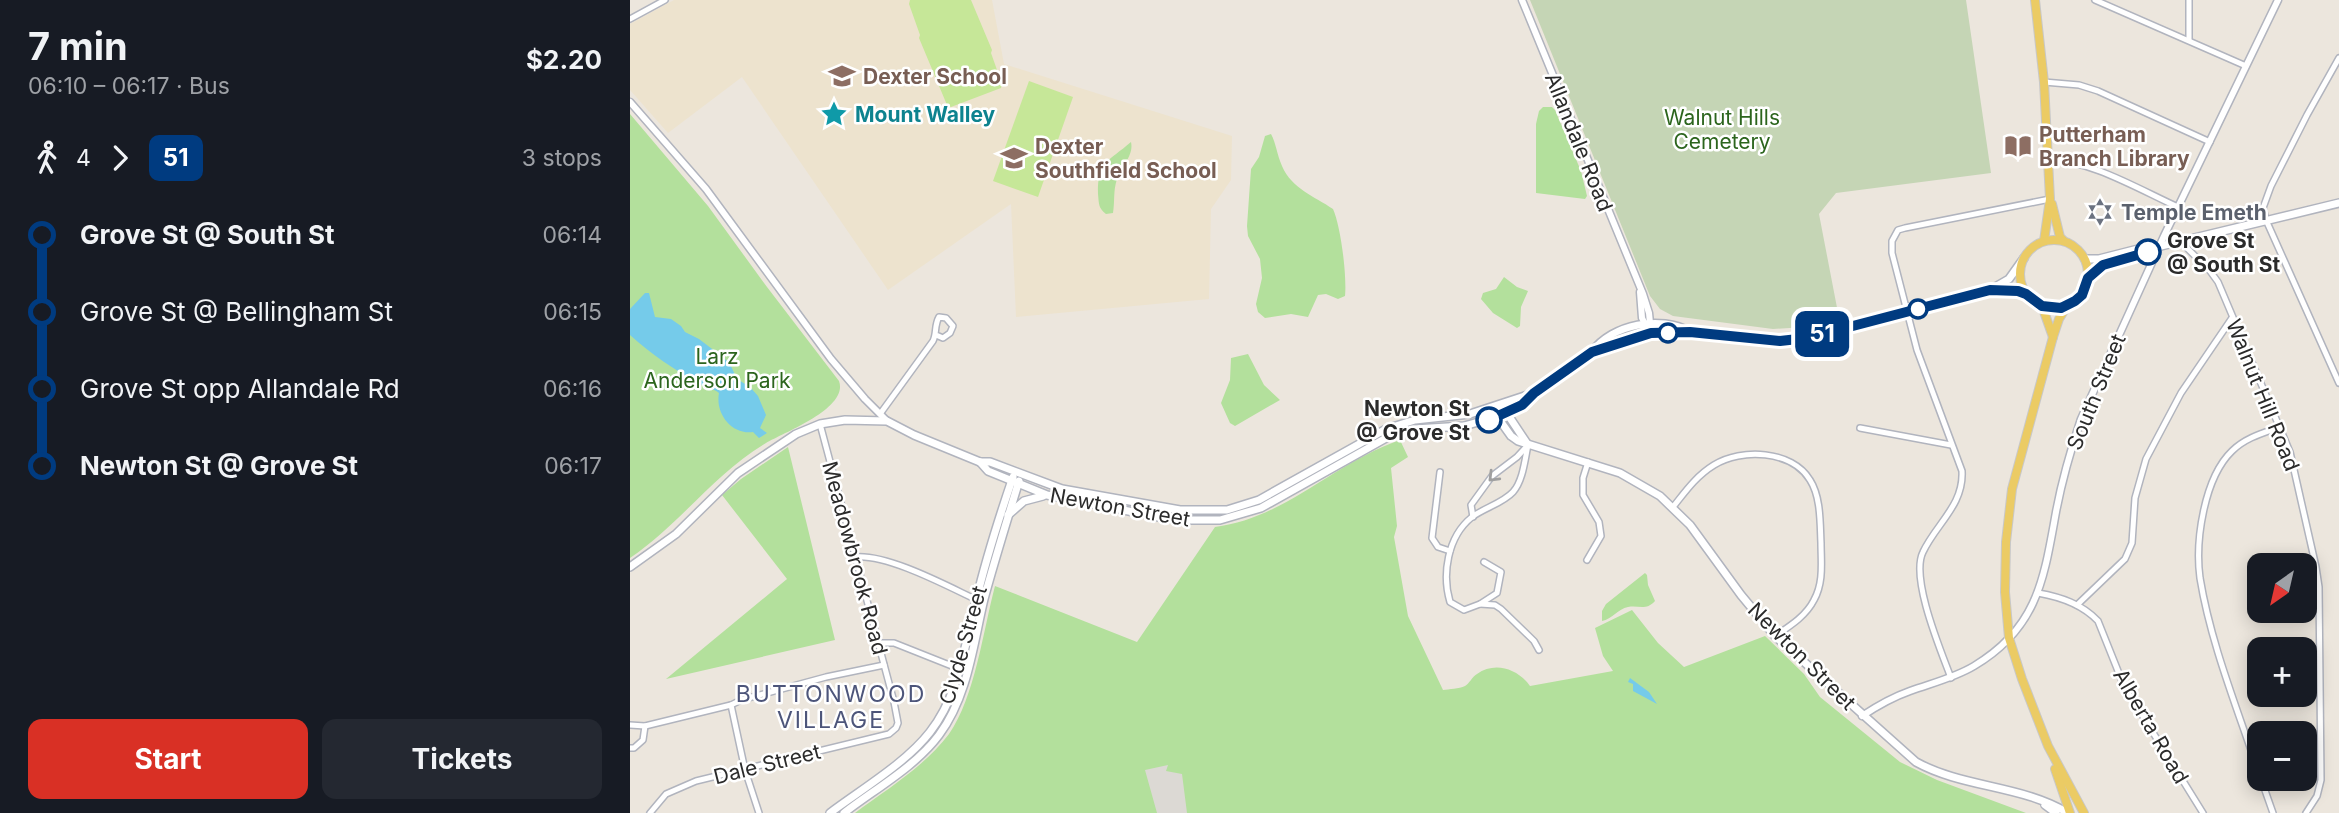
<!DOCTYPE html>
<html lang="en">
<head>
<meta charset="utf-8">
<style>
	:root { --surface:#171b24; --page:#242831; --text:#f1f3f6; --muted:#9ea1a6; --accent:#d93025 }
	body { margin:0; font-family:Inter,sans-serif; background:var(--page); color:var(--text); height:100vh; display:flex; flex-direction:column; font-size:26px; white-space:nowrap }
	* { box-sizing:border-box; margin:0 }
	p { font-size:23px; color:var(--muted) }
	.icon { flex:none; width:38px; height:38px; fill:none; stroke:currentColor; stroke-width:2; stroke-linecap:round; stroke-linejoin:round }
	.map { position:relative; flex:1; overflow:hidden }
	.sheet { display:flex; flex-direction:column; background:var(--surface); width:630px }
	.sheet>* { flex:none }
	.badge { padding:0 14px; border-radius:10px; font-size:24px; line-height:46px }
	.needle { width:46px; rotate:214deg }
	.controls { position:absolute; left:1617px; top:553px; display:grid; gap:14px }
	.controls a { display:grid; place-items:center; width:70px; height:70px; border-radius:14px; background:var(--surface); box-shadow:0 4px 18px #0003; font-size:35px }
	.map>.badge { position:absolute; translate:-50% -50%; box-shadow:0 0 0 4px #fff }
	.legs { display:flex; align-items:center; gap:10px; height:77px; padding:0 28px; font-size:23px }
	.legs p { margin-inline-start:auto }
	.summary { display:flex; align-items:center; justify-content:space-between; height:119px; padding:0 28px }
	h1 { font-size:38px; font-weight:700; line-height:52px }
	.button { display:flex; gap:14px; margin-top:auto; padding:14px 28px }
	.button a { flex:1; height:80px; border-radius:14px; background:var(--accent); color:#fff; font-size:28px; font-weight:700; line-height:80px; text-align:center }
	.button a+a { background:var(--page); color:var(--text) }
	ul { padding:0 28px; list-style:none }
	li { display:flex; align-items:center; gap:24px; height:77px; font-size:26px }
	li i { display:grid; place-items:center; width:10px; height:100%; margin:0 9px; background:currentColor }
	li i::after { content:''; width:18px; height:18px; margin:-9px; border:5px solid; border-radius:50%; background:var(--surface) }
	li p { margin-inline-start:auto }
	li:first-child i { background:linear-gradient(#0000 50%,currentColor 0) }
	li:last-child i { background:linear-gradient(currentColor 50%,#0000 0) }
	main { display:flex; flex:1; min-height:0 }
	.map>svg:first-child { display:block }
	.education { fill:#ede3ce }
	.green { fill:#b3e09c }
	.cemetery { fill:#c5d5b5 }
	.pitch { fill:#c6e798 }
	.plaza { fill:#dcd9d4 }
	.water { fill:#75cbea }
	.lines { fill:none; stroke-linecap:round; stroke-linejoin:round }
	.minor-casing { stroke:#b1b4be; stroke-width:8 }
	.tertiary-casing { stroke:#b1b4be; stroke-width:9 }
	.secondary-casing { stroke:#b1b4be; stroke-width:10 }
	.primary-casing { stroke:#c8c8c8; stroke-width:10 }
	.minor { stroke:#fff; stroke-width:5 }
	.tertiary { stroke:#fff; stroke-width:6 }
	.secondary { stroke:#fff; stroke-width:7 }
	.primary { stroke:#ebcb64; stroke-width:8 }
	.oneway { stroke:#a0a0a0 }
	.line-1-casing { stroke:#fff; stroke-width:16 }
	.line-1 { stroke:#003b80; stroke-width:10 }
	.stop-1-dot { fill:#fff; stroke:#003b80; stroke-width:3.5 }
	.labels { text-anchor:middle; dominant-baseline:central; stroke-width:5; stroke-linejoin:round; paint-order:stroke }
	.education-label { font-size:21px; font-weight:bold; fill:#785e54; stroke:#fff; text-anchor:start }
	.culture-label { font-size:21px; font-weight:bold; fill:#0d838f; stroke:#fff; text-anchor:start }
	.park-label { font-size:21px; fill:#2c651d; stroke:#fff }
	.street-label { font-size:21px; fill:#2b2b2b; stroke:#fff }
	.worship-label { font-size:21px; font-weight:bold; fill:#5b616d; stroke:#fff; text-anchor:start }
	.stop-label { font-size:21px; font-weight:bold; fill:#2b2b2b; stroke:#fff; text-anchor:start }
	.neighbourhood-label { font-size:23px; letter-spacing:2px; fill:#4d557a; stroke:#fff }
</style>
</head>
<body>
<main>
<section class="sheet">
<div class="summary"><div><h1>7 min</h1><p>06:10 – 06:17 · Bus</p></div><b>$2.20</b></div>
<div class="legs"><svg class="icon" aria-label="walk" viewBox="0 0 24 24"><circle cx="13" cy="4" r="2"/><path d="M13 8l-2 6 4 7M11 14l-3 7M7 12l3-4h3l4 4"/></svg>4<svg class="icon" aria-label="forward" viewBox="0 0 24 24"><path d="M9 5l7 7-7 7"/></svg><b class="badge" style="background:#003b80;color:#fff">51</b><p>3 stops</p></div>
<ul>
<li><i style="color:#003b80"></i><b>Grove St @ South St</b><p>06:14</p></li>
<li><i style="color:#003b80"></i><span>Grove St @ Bellingham St</span><p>06:15</p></li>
<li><i style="color:#003b80"></i><span>Grove St opp Allandale Rd</span><p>06:16</p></li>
<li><i style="color:#003b80"></i><b>Newton St @ Grove St</b><p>06:17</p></li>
</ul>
<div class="button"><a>Start</a><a>Tickets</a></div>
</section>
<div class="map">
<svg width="1709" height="813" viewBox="0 0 1709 813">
	<rect width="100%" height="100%" fill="#ece6dd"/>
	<!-- education -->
	<polygon class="education" points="44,0 362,0 374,64 602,136 601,180 581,209 579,299 386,317 381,204 258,290 112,77 38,133 0,90 0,24"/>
	<!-- green -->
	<g class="green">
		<polygon points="913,107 922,107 925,110 951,171 957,196 955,199 906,193 906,124 909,111"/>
		<path d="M0,114L78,206L137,287L209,381C219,408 155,432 136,443C84,474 50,524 0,558Z"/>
		<path d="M641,134C646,143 647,155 652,166C662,189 684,196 703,209C711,227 717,277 715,296L708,299L696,294L688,295L678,317L661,314L635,318L628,312L626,304L632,278L630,259L618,236L617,226L621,169L629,157L635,136Z"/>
		<path d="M501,142C504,155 492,166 487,179C483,191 485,201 483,213L476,214C468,208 469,203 468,194C467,162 479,161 501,142Z"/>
		<polygon points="874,277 887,287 898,291 891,307 890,326 887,328 863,313 851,299 853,293 866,289"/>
		<polygon points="618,354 634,385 650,400 605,426 600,423 591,403 600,380 601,358"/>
		<path d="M770,440L778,457L761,468L767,526L764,537L778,616L813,690C819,689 829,689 835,686C839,684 842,677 847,674C865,661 888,669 900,686L983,671L973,656L965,628L1002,610L1028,643L1054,667L1135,636L1174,674L1190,697L1270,762L1307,780L1396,813H225C257,789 294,767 319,734C345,697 353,631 365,586L507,642L585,527C654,519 705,462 770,440Z"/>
		<polygon points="158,447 205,640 36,679 157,579 92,495 111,479"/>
		<path d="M1015,573L1017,575L1018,585L1025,601C1016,611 1009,605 998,607C988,609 982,619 972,621V611L976,604Z"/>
	</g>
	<!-- cemetery -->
	<polygon class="cemetery" points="900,0 1336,0 1361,173 1206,193 1189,214 1209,318 1175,327 1143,329 1043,316 1030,309 1020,296"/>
	<!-- pitch -->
	<g class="pitch">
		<polygon points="280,0 341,0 362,50 361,53 372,84 371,88 321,107 317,105 289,38 290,35 279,4"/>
		<polygon points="399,81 443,97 408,197 363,181"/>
	</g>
	<!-- plaza -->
	<polygon class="plaza" points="538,765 536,771 552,774 557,813 527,813 515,770"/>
	<!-- water -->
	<g class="water">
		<path d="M15,293H19L25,317L41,319L51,326L55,332L69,339L94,358L100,364L107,379L120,387L128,396L136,415L130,428L137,433L129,438L123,432C102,435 85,414 89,393C83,388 76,387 69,384C45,370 21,354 0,335V309Z"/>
		<polygon points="1000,678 1019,692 1027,704 1003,691 1003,684 998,682"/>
	</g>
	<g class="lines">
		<!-- minor casing -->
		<g class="minor-casing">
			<g id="minor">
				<polyline points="1465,0 1616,66"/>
				<polyline points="1559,0 1559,40"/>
				<polyline points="0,19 35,0"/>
				<polyline points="1709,58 1677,115 1641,186 1633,208 1636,220 1709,383"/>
				<polyline points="1414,82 1449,85 1468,91 1580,142"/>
				<path d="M1419,161C1455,157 1514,192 1548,207"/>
				<polyline points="1550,241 1580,271 1588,282 1660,452 1686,567 1689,587 1691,780 1687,796 1676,813"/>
				<path d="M250,414L303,341C307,333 304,326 309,317L316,318L323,326L320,333L313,338L306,335"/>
				<polyline points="1230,428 1321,445"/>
				<polyline points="810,472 802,538 808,547 820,551"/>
				<path d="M1043,507C1055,492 1066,476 1084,465C1111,448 1162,450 1180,480C1191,497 1190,523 1191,543C1191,562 1194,582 1184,600C1176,616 1160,626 1145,636"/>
				<polyline points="843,517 841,505 862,476 887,457 898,445"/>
				<path d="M225,557C258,554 317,586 347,600"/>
				<polyline points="957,560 971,536 969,522 953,495 953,478 958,462"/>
				<polyline points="854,562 871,572 867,593 850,604 865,605 871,609 904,641 909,650"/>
				<path d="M1408,593C1431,597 1452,604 1468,621L1494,686L1573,813"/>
				<path d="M850,604L834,610L820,602C812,575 817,537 842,517C854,508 873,503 883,492C893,481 895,459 898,445"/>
				<polyline points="1447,605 1495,559 1502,543 1505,498 1516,459 1551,393 1602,318"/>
				<polyline points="249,643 264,643 337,672"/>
				<path d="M1321,678C1311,651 1280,578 1293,552C1306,524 1334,505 1332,471L1287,350L1262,253V241L1268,230L1275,228L1420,199"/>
				<polyline points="101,705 115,770 129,813"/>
				<polyline points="0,725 15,726 101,705 111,700 196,677 254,665"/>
				<polyline points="0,748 4,748 13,740 15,726"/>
				<path d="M1629,774C1608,710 1581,645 1570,578C1565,541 1574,478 1602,451C1615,438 1633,433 1650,427"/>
				<polyline points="1631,779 1643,813"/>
				<polyline points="20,813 36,794 66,781 259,734 266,728 268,723 264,702 190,424"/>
			</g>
		</g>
		<!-- tertiary casing -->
		<g class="tertiary-casing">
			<g id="tertiary">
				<polyline points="892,0 1013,294 1019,313 1021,333"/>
				<polyline points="0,102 76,189 201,359 235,399 257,421"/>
				<polyline points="1010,292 1012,318 1016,326"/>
				<path d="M1232,716C1247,706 1263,697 1280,691C1302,683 1324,678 1344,666C1408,628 1414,578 1426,512C1432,480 1441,449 1451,419L1534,236L1648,0"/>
			</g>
		</g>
		<!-- secondary casing -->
		<g class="secondary-casing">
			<g id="secondary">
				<polyline points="1455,259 1469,259 1516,247 1531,246 1709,203"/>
				<polyline points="1458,278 1476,263 1518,252 1521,248"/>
				<polyline points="1361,290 1382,291 1396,294"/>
				<polyline points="963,352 1021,333 1060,332 1150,341 1177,339 1360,290 1379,279 1394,258"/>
				<polyline points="876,412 898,445"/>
				<path d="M866,415L881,436L888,441L990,473L1030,496L1060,525L1111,595L1145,636L1286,762C1333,788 1392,785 1438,813"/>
				<path d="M350,462L358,471L417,495L534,518L558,520H590L631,508L758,437L784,429L834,426L877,414L895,403L904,393L962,352C982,324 1031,315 1060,332"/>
				<polyline points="378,515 394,501 413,496"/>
				<polyline points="0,567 46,534 108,473 166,434 190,424 215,420 257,421 284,435 350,462 360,462 432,489 550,510 597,510 629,500 756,429 785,420 840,414 904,393"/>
				<polyline points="1415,805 1426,813"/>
				<path d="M200,813C232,789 276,763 300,732C330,694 334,646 346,601C356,559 369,518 383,477"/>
				<path d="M214,813C245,789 285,767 309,735C338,696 343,645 354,599C365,559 377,520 389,481"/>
			</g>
		</g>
		<!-- primary casing -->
		<g class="primary-casing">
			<g id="primary">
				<polyline points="1405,0 1414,82 1420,199 1414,241"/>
				<polyline points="1422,204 1430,237 1434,241"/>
				<circle cx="1424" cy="274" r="34"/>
				<polyline points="1412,306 1423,337"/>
				<polyline points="1437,306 1429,319 1423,337 1382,489 1376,542 1375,592 1379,638 1392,679 1418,746 1454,813"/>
				<polyline points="1425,769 1440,813"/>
			</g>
		</g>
		<!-- minor -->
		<use href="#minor" class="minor"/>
		<!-- tertiary -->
		<use href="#tertiary" class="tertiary"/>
		<!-- secondary -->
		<use href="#secondary" class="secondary"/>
		<!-- primary -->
		<use href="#primary" class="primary"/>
	</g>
	<!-- one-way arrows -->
	<defs><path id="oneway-chevron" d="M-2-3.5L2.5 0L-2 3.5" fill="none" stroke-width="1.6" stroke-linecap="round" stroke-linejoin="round" transform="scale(1.75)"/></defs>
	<use class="oneway" href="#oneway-chevron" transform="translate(863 477) rotate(135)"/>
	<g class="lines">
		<!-- line-1 casing -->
		<g class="line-1-casing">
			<polyline id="line-1" points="859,420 892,405 904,393 962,352 1021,333 1060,332 1150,341 1177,338 1360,290 1388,291 1396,294 1412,306 1431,308 1445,301 1452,295 1458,278 1473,265 1518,252"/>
		</g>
		<!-- line-1 -->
		<use href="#line-1" class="line-1"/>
	</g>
	<!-- icons -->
	<defs>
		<g id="school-bare" transform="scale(2.1)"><path d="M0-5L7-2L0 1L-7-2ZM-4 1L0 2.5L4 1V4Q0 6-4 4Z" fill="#8d6e63" stroke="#fff" stroke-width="2.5" paint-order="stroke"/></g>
		<g id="sight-bare" transform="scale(2.1)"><path d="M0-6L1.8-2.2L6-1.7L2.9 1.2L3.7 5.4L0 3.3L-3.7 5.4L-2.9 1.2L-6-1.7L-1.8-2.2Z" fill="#0f9aa8" stroke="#fff" stroke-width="2.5" paint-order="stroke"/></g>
		<g id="library-bare" transform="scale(2.1)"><path d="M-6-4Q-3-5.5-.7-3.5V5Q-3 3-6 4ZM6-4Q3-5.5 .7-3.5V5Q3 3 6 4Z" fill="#8d6e63" stroke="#fff" stroke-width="2.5" paint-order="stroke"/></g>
		<g id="synagogue-bare" transform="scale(2.1)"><path d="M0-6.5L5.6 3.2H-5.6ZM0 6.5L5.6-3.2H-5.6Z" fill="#6b7280" stroke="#fff" stroke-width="2.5" paint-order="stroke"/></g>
	</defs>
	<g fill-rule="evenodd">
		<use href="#school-bare" x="212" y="76"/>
		<use href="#sight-bare" x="204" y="114"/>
		<use href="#library-bare" x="1388" y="146"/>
		<use href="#school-bare" x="384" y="158"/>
		<use href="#synagogue-bare" x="1470" y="212"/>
	</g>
	<!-- markers -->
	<g class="stop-1-dot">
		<circle cx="1518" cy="252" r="12"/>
		<circle cx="1288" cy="309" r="9"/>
		<circle cx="1038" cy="333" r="9"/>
		<circle cx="859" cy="420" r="12"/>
	</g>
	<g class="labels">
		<!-- education labels -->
		<g class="education-label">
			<text x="233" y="76">Dexter School</text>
			<text x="1409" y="134">Putterham<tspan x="1409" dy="24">Branch Library</tspan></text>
			<text x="405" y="146">Dexter<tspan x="405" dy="24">Southfield School</tspan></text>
		</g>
		<!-- culture labels -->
		<g class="culture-label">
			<text x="225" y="114">Mount Walley</text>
		</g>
		<!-- park labels -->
		<g class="park-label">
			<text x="1092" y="117">Walnut Hills<tspan x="1092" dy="24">Cemetery</tspan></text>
			<text x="87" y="356">Larz<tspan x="87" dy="24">Anderson Park</tspan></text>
		</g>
		<!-- street labels -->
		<g class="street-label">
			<text transform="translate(949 142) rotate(68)">Allandale Road</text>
			<text transform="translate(1466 392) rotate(-68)">South Street</text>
			<text transform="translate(1633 395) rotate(68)">Walnut Hill Road</text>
			<text transform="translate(490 507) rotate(10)">Newton Street</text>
			<text transform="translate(225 558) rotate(75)">Meadowbrook Road</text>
			<text transform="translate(333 645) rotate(-74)">Clyde Street</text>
			<text transform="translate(1172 656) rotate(45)">Newton Street</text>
			<text transform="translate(1521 726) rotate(60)">Alberta Road</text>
			<text transform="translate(137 764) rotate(-14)">Dale Street</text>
		</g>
		<!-- worship labels -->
		<g class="worship-label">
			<text x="1491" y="212">Temple Emeth</text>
		</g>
		<!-- stop labels -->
		<g class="stop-label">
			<text x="1537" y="240">Grove St<tspan x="1537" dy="24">@ South St</tspan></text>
			<text x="840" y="408" text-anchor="end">Newton St<tspan x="840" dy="24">@ Grove St</tspan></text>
		</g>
		<!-- neighbourhood labels -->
		<g class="neighbourhood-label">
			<text x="201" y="694">BUTTONWOOD<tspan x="201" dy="26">VILLAGE</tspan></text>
		</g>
	</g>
</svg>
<div class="controls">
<a><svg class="needle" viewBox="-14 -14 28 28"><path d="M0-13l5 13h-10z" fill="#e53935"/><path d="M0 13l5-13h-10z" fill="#9ea1a6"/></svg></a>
<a>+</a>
<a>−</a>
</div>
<b class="badge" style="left:1192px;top:334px;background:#003b80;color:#fff">51</b>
</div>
</main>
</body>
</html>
